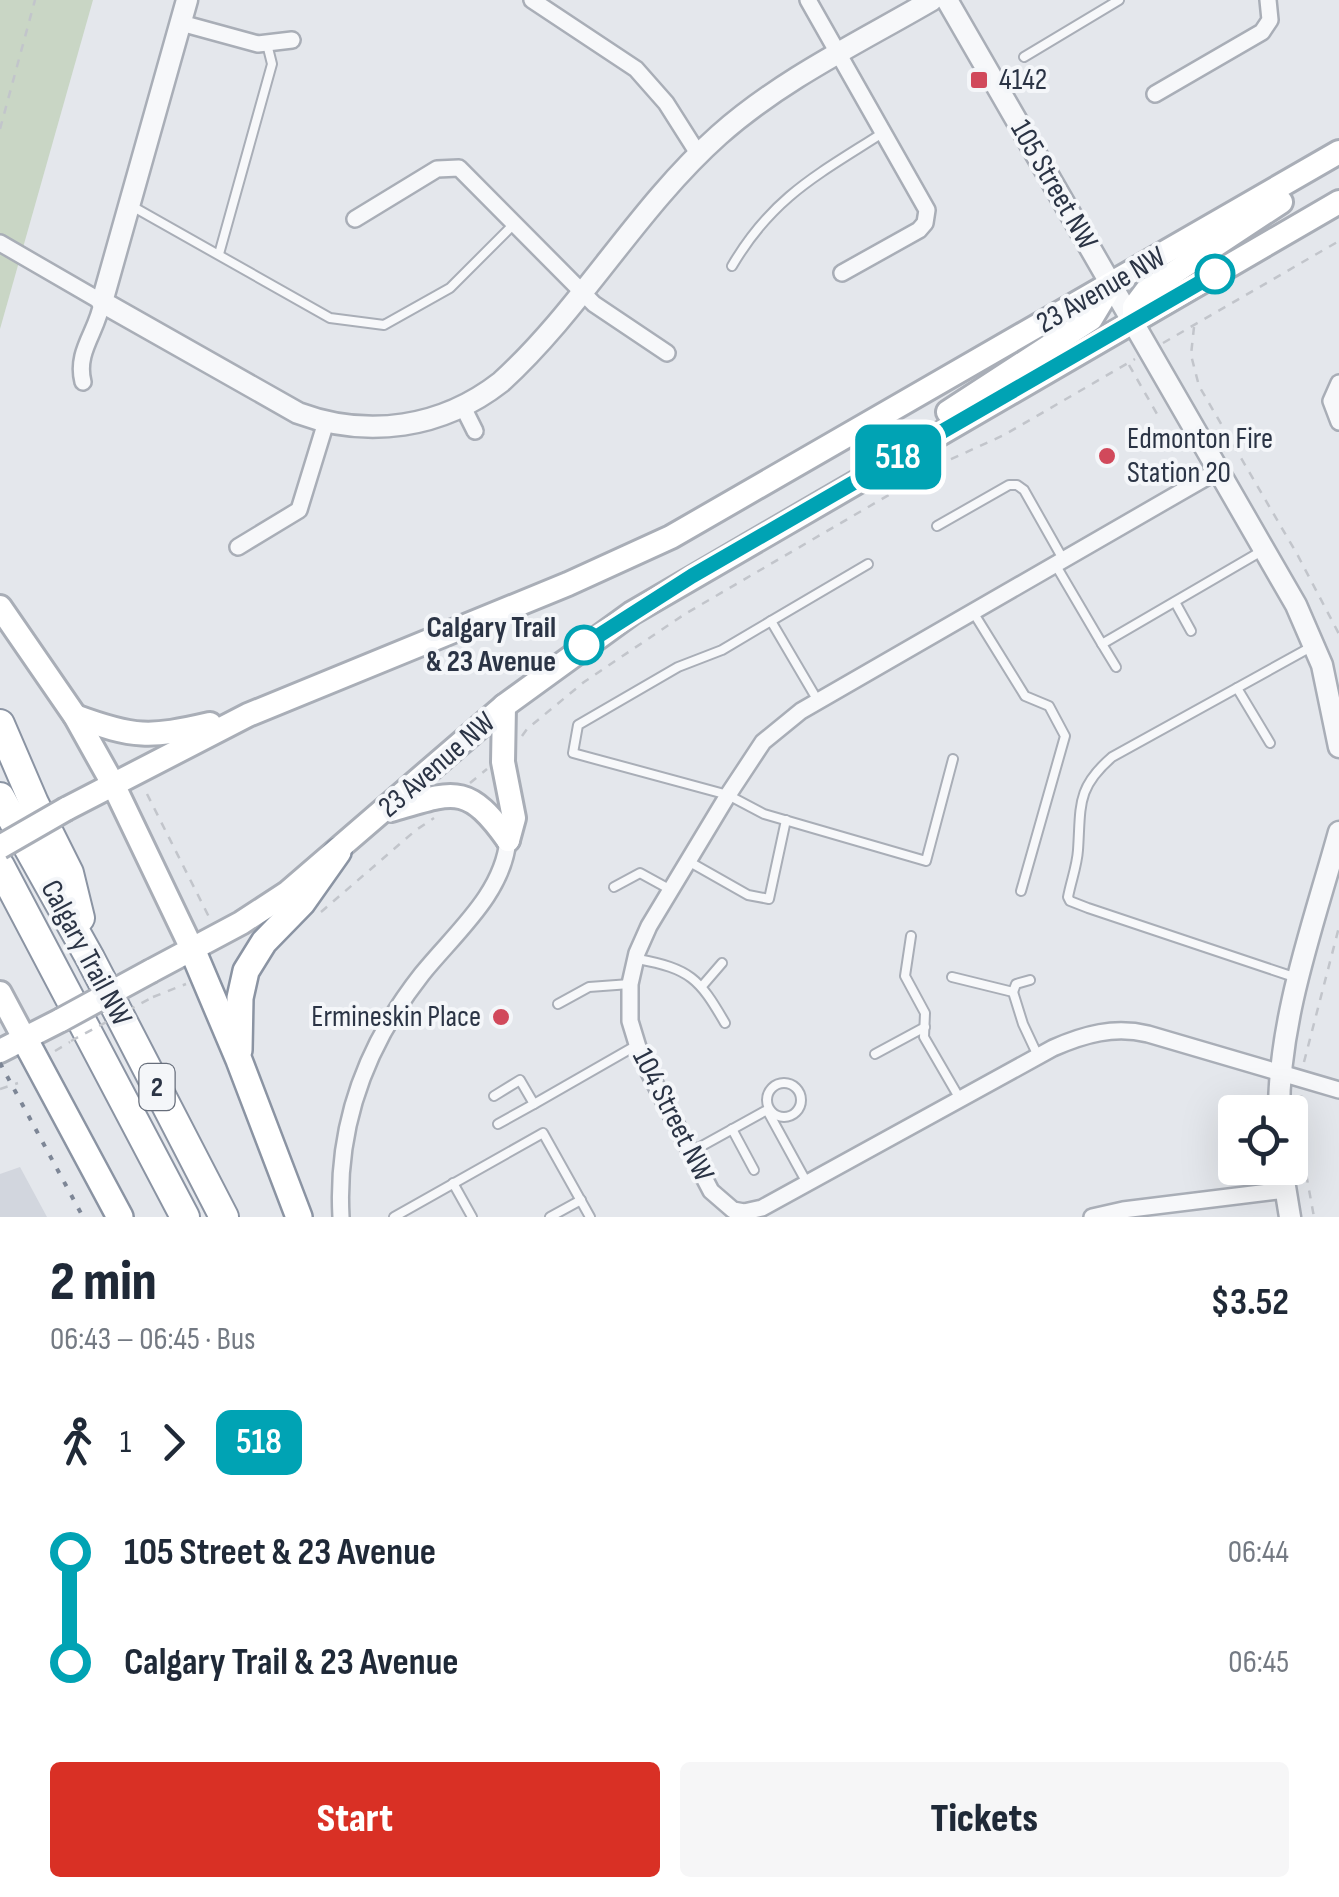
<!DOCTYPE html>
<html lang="en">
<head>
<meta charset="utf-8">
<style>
	:root { --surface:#fff; --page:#f6f6f7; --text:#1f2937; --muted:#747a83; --accent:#d93025 }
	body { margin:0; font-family:"Sofia Sans Condensed",sans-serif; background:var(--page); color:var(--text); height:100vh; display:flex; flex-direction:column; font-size:38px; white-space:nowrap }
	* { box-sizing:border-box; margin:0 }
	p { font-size:32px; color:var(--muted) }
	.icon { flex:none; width:55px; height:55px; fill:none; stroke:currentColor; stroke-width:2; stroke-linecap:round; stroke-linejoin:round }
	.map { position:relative; height:1217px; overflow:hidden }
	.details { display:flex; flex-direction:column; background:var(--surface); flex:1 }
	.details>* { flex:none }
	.badge { padding:0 20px; border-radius:15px; font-size:35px; line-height:65px }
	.buttons { position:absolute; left:1218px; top:1095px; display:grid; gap:20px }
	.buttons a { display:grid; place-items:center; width:90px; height:90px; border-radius:10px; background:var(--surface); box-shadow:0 10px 40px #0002; font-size:50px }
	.map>.badge { position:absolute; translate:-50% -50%; box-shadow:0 0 0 5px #fff }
	.legs { display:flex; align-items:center; gap:15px; height:110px; padding:0 50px; font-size:32px }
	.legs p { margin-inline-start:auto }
	.head { display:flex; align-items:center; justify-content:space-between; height:170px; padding:0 50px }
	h1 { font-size:55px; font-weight:800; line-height:75px }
	.cta { display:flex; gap:20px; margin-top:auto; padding:20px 50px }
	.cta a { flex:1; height:115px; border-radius:10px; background:var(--accent); color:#fff; font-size:40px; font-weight:800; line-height:115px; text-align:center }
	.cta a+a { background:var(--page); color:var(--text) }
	ul { padding:0 50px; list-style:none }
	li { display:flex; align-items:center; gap:35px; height:110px; font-size:38px }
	li i { display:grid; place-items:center; width:15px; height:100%; margin:0 12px; background:currentColor }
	li i::after { content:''; width:25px; height:25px; margin:-12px; border:8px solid; border-radius:50%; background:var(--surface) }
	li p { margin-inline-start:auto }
	li:first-child i { background:linear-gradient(#0000 50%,currentColor 0) }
	li:last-child i { background:linear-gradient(currentColor 50%,#0000 0) }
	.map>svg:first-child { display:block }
	.built { fill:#d2d6de }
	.green { fill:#c9d6c5 }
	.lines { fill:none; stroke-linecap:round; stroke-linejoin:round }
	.service-casing { stroke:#a9aeb7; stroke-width:12 }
	.minor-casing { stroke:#a9aeb7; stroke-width:20 }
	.tertiary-casing { stroke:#a9aeb7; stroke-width:25 }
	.secondary-casing { stroke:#a9aeb7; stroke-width:28 }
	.trunk-casing { stroke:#8b94a3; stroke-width:30 }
	.motorway-casing { stroke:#8b94a3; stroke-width:32 }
	.path { stroke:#c2c5cb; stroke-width:2.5; stroke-dasharray:8 8; stroke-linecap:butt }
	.service { stroke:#f7f8fa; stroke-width:8 }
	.minor { stroke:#f7f8fa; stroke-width:15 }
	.tertiary { stroke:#f7f8fa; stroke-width:20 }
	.secondary { stroke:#fff; stroke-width:22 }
	.trunk { stroke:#fff; stroke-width:25 }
	.motorway { stroke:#fff; stroke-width:28 }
	.rail { stroke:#7d8696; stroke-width:4; stroke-dasharray:5 10; stroke-linecap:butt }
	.secondary-bridge-casing { stroke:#a9aeb7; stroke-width:28; stroke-linecap:butt }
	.path-bridge { stroke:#c2c5cb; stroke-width:2.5; stroke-dasharray:8 8; stroke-linecap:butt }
	.secondary-bridge { stroke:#fff; stroke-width:22 }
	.line-1-casing { stroke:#fff; stroke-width:22 }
	.line-1 { stroke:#00a3b4; stroke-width:15 }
	.poi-dot { fill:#d1495b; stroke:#f4f6f9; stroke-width:4 }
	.stop-1-dot { fill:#fff; stroke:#00a3b4; stroke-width:5 }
	.labels { text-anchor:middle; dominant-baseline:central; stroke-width:8; stroke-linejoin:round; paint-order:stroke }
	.shield { fill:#f4f6f9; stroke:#676e7b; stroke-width:2.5 }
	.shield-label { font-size:28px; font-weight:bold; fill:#2b3445 }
	.poi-label { font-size:30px; fill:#2b3445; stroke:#f4f6f9; text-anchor:start }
	.street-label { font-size:30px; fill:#2b3445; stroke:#f4f6f9 }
	.stop-label { font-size:30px; font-weight:bold; fill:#2b3445; stroke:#f4f6f9; text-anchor:end }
</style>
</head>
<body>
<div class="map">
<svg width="1339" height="1217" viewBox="0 0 1339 1217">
	<rect width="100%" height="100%" fill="#e4e7ec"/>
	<!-- built -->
	<polygon class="built" points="20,1167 47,1217 0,1217 0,1174"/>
	<!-- green -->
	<polygon class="green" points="0,0 93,0 0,329"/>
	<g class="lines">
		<!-- service casing -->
		<g class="service-casing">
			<g id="service">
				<polyline points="1024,57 1119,0"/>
				<polyline points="130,205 330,318 384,325 450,288 514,224"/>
				<polyline points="219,254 272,64 267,44"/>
				<path d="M732,266C773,196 819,174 884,132"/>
				<polyline points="937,526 1009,485 1017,485 1024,490 1063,559"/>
				<polyline points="1055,564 1102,644 1260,552"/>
				<polyline points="1175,602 1191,631"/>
				<polyline points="973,612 1025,696 1049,706 1065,736 1021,891"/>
				<polyline points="771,621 868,564"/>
				<polyline points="1102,644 1116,667"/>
				<polyline points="1237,688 1270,743"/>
				<polyline points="818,701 771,621 722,650 678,667 578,725 573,753 728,795 764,814 926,861 953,759"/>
				<polyline points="688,861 748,895 769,899 786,820"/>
				<polyline points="614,887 640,873 671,890"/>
				<polyline points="911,936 905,976 925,1013 924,1037 960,1099"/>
				<path d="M638,959C690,969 699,978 725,1023"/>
				<polyline points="952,977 1013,992 1023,1024 1038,1056"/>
				<path d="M1294,977L1088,908L1070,901L1068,897C1071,881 1077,866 1078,850C1081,806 1076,788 1112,757L1311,647"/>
				<polyline points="703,985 722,963"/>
				<polyline points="1013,992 1016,984 1030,980"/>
				<polyline points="558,1004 589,987 630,984"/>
				<polyline points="875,1054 925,1027"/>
				<circle cx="784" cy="1100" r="17"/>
				<polyline points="494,1096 520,1080 534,1104 637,1045"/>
				<polyline points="498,1124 534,1104"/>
				<polyline points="732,1129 754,1170"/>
				<polyline points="691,1152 767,1110 807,1183"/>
				<polyline points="453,1183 472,1217"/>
				<polyline points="394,1217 543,1133 590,1217"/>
				<polyline points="550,1217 581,1200"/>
			</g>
		</g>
		<!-- minor casing -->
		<g class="minor-casing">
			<g id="minor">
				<polyline points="532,0 636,69 666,103 699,155"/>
				<polyline points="808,0 927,210 925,223 919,230 842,273"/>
				<polyline points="181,23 258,44 292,40"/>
				<polyline points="1155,94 1262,32 1270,20 1268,0"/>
				<polyline points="355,219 437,169 459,168 594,304 667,353"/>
				<path d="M0,243L102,302C98,331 75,351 83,382"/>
				<polyline points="1339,383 1331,401 1339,422"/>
				<polyline points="463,407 475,431"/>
				<path d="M1219,470L801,711L763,742L728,795L649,926L637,953L630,984V1021L641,1057L711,1191L733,1210L744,1212L762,1208L1053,1048C1085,1034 1114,1026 1148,1034L1339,1090"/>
				<polyline points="238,547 299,510 326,422"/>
				<path d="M341,1217C336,1126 366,1045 422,974C455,933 503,894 508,840"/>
				<polyline points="1092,1217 1123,1210 1285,1190"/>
			</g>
		</g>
		<!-- tertiary casing -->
		<g class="tertiary-casing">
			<g id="tertiary">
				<path d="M187,0L102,302L298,413C368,439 442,428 501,382C582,308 637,208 719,135C782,79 860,42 932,0"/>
				<polyline points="947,0 1296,605 1322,665 1339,747"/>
				<path d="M1279,1112C1279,1017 1314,923 1339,832"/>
				<polyline points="1282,1168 1290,1217"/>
			</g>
		</g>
		<!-- secondary casing -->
		<g class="secondary-casing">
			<g id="secondary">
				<polyline points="1134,321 1134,307 1146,291 1281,202"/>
				<polyline points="948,412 1091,319 1112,284"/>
				<polyline points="0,607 75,716 113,784 192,949"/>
				<polyline points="504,706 503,762 514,818 508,840"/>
				<path d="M75,716C134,738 150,738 210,724"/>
				<polyline points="66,809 248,715 568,584 671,537 1339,152"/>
				<path d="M391,810C453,792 467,782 508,840"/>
				<polyline points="151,971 241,923 287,893 504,706 632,613 1339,202"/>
				<polyline points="0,993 24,1038"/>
				<polyline points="0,1051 61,1020"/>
			</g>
		</g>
		<!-- trunk casing -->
		<g class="trunk-casing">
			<g id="trunk">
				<polyline points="192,949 239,1060 299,1217"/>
				<polyline points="24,1038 120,1217"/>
				<polyline points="239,1050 240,998 246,971 264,942 302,903 338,852"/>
			</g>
		</g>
		<!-- motorway casing -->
		<g class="motorway-casing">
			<g id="motorway">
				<polyline points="0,724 34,803 69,873 80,918"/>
				<polyline points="0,797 90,958 224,1217"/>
				<polyline points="0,866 185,1217"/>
			</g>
		</g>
		<!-- path -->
		<g class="path">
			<polyline points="0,129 35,0"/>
			<polyline points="1194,327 1191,355 1199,386 1297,554 1339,634"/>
			<polyline points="1163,343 1339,241"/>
			<polyline points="1129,365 1157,414"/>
			<polyline points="522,736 527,729 584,682 685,614 947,461 1004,435 1135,359"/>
			<polyline points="470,783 487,769"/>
			<polyline points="147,794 209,917"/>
			<polyline points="321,912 416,830 434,818"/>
			<polyline points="153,997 186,984"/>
			<polyline points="55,1051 70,1042"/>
			<polyline points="1304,1062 1339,927"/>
			<polyline points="1301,1095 1305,1168 1314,1217"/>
		</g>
		<!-- service -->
		<use href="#service" class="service"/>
		<!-- minor -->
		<use href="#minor" class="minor"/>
		<!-- tertiary -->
		<use href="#tertiary" class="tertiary"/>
		<!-- secondary -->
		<use href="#secondary" class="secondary"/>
		<!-- trunk -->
		<use href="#trunk" class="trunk"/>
		<!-- motorway -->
		<use href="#motorway" class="motorway"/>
		<!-- rail -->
		<polyline class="rail" points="0,1063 83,1217"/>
		<!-- secondary-bridge casing -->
		<g class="secondary-bridge-casing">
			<g id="secondary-bridge">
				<polyline points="0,847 66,809"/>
				<polyline points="61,1020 151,971"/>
			</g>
		</g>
		<!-- path-bridge -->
		<g class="path-bridge">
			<polyline points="71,1041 153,997"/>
			<polyline points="0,1089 18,1083"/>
		</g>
		<!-- secondary-bridge -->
		<use href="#secondary-bridge" class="secondary-bridge"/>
	</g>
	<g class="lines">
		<!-- line-1 casing -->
		<g class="line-1-casing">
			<polyline id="line-1" points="584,645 692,576 1215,274"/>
		</g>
		<!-- line-1 -->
		<use href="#line-1" class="line-1"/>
	</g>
	<!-- markers -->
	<g class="poi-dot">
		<rect x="969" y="70" width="20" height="20" rx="5"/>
		<circle cx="1107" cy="456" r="10"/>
		<circle cx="501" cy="1017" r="10"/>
	</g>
	<g class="stop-1-dot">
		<circle cx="1215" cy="274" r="18"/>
		<circle cx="584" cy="645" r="18"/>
	</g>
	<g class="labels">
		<!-- shield labels -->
		<rect class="shield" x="139.5" y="1064" width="35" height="46" rx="8"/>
		<g class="shield-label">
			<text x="157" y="1087">2</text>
		</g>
		<!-- poi labels -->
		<g class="poi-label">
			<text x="999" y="80">4142</text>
			<text x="1127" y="439">Edmonton Fire<tspan x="1127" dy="34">Station 20</tspan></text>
			<text x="481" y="1017" text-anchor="end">Ermineskin Place</text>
		</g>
		<!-- street labels -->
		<g class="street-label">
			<text transform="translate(1054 185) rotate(60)">105 Street NW</text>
			<text transform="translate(1101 290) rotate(-30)">23 Avenue NW</text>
			<text transform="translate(437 765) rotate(-41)">23 Avenue NW</text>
			<text transform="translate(86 953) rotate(62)">Calgary Trail NW</text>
			<text transform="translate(673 1115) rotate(63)">104 Street NW</text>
		</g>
		<!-- stop labels -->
		<g class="stop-label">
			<text x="556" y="628">Calgary Trail<tspan x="556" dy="34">&amp; 23 Avenue</tspan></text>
		</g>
	</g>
</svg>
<div class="buttons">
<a><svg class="icon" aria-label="locate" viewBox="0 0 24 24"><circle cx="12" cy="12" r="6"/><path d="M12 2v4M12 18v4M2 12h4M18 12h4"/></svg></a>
</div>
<b class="badge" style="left:898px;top:457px;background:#00a3b4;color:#fff">518</b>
</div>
<section class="details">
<div class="head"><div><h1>2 min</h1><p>06:43 – 06:45 · Bus</p></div><b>$3.52</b></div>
<div class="legs"><svg class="icon" aria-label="walk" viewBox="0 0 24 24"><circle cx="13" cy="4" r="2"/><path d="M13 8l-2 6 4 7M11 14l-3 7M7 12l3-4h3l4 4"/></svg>1<svg class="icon" aria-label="forward" viewBox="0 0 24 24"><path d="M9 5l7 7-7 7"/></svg><b class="badge" style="background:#00a3b4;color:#fff">518</b></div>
<ul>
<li><i style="color:#00a3b4"></i><b>105 Street &amp; 23 Avenue</b><p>06:44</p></li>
<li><i style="color:#00a3b4"></i><b>Calgary Trail &amp; 23 Avenue</b><p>06:45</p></li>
</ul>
<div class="cta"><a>Start</a><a>Tickets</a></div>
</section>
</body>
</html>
